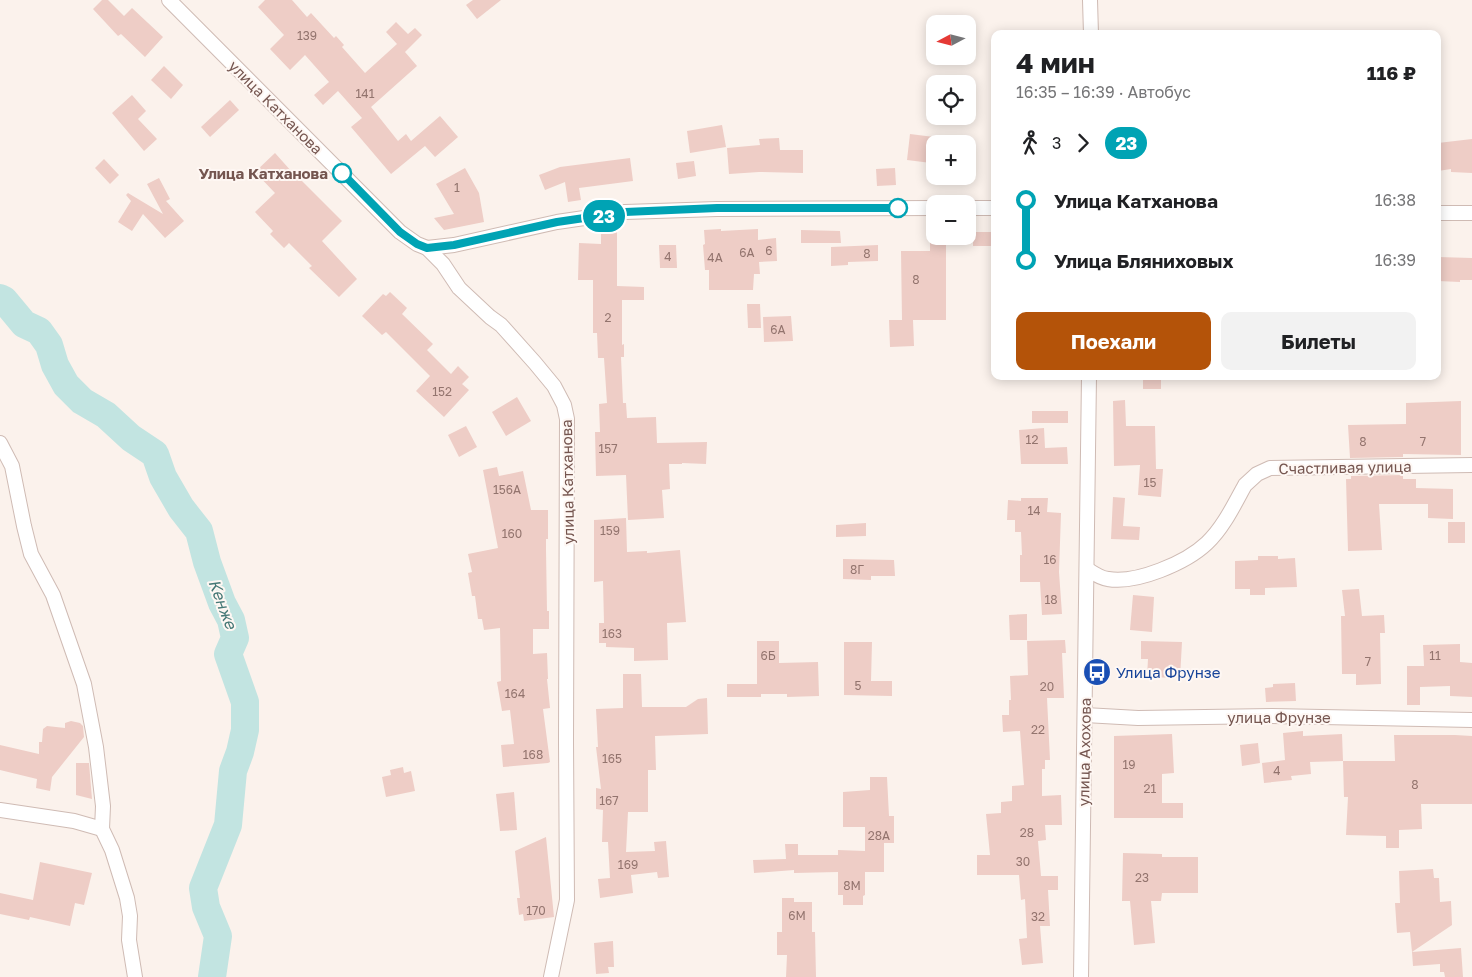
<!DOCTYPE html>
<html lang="ru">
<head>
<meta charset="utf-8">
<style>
	:root { --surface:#fff; --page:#f2f2f2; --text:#202124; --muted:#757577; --accent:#b45309 }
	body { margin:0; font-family:"Golos Text",sans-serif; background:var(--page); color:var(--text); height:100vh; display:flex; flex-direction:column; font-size:19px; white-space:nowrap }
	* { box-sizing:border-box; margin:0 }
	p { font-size:16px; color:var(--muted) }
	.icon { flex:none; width:28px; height:28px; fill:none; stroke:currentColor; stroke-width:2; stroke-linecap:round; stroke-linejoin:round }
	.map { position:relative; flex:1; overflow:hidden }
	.side { position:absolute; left:991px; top:30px; width:450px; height:350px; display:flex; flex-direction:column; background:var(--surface); border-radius:10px; box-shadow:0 2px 12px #0003 }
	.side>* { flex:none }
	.badge { padding:0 10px; border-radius:16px; font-size:18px; line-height:32px }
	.needle { width:32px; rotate:263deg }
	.tools { position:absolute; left:926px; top:15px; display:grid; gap:10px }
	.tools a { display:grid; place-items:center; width:50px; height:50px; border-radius:10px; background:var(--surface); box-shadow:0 2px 12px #0003; font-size:25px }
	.map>.badge { position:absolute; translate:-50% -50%; box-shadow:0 0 0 2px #fff }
	.legs { display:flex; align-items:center; gap:8px; height:55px; padding:0 25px; font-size:16px }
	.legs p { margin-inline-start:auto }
	.head { display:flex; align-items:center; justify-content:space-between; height:85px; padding:0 25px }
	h1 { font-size:28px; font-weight:700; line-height:38px }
	.button { display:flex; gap:10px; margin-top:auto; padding:10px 25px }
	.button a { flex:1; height:58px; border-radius:10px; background:var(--accent); color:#fff; font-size:20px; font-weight:700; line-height:58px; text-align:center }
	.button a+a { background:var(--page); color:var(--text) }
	ul { padding:0 25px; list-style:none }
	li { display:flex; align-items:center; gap:18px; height:60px; font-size:19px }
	li i { display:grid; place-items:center; width:8px; height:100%; margin:0 6px; background:currentColor }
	li i::after { content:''; width:12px; height:12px; margin:-6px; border:4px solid; border-radius:50%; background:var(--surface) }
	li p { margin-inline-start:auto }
	li:first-child i { background:linear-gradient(#0000 50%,currentColor 0) }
	li:last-child i { background:linear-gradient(currentColor 50%,#0000 0) }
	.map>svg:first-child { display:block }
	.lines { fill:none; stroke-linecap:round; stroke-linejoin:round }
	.river { stroke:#c2e4e1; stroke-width:28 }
	.building { fill:#eecdc6 }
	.street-casing { stroke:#cfbbb4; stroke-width:16 }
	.street { stroke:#fff; stroke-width:14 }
	.line-1-casing { stroke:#fff; stroke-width:11 }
	.line-1 { stroke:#00a3b4; stroke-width:8 }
	.stop-1-dot { fill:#fff; stroke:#00a3b4; stroke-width:2.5 }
	.labels { text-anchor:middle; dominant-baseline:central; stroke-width:4; stroke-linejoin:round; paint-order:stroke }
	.number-label { font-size:12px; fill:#93746e }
	.street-label { font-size:15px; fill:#755650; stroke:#fef7f3 }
	.stop-label { font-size:15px; font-weight:bold; fill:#755650; stroke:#fef7f3; text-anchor:end }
	.transit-label { font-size:15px; fill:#164399; stroke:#fef7f3; text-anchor:start }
	.water-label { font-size:16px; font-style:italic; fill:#457876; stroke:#fef7f3 }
</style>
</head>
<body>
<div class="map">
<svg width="1472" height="977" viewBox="0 0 1472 977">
	<rect width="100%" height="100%" fill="#fbf2ec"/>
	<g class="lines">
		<!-- river -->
		<polyline class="river" points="0,298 4,300 24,324 39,331 49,345 55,365 66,385 82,401 106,415 131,438 155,454 163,477 181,508 199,531 207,562 222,603 231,620 235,638 228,654 245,702 245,730 240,752 233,771 228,825 203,888 206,907 218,936 212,977"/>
	</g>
	<!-- building -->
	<g class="building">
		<polygon points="102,0 108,0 124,16 132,8 163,37 145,57 121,34 118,36 93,9"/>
		<polygon points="265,0 292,0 307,17 311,13 334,38 336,36 344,45 342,47 365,73 397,44 386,32 396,22 408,34 415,28 422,35 405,52 417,66 371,107 398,141 406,134 411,141 440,116 458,137 435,157 425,146 391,174 351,127 362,118 338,91 323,105 314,95 329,82 305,55 290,70 270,49 284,35 258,7"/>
		<polygon points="473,0 501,0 477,19 466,5"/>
		<polygon points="164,66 183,85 171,99 151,80"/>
		<polygon points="132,95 146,111 138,119 157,139 144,151 112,113"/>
		<polygon points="230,100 239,110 210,137 201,127"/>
		<polygon points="722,125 726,147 690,153 687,131"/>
		<polygon points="910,134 934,137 931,163 907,160"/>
		<polygon points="779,138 780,150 803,150 803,173 759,172 729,174 727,148 760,145 759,139"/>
		<polygon points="1472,139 1472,173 1451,172 1451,169 1438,171 1438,143"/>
		<polygon points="275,153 300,181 301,180 342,221 322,241 357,279 339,297 309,268 312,266 289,243 284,248 270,234 273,231 255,212 275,193 255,172"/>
		<polygon points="630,158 633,181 579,188 581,200 568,202 565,182 545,190 539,175 560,167"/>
		<polygon points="104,159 119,175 110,184 95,168"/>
		<polygon points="694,161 696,176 678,179 676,163"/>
		<polygon points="465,168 479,193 484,222 444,230 434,218 454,214 436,184"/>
		<polygon points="895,168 896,185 877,186 876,169"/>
		<polygon points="159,178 170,199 166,201 184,221 165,238 143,214 132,231 118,222 131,201 126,195 128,193 163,214 147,184"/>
		<polygon points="721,229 721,231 758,229 758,240 776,238 777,261 759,262 760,274 754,274 753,290 709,290 709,270 705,270 703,245 705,244 704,230"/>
		<polygon points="801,230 840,231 841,243 801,243"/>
		<polygon points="601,231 617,231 617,286 644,287 644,300 622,300 622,345 624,344 624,357 621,357 623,403 626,403 627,418 656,417 657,443 707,442 706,464 682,463 682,464 669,464 670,489 662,490 664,518 628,520 626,475 596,476 595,432 600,432 599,404 607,403 604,358 598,358 597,333 593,333 593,280 578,280 579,243 601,244"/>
		<rect x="973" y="232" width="20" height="14"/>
		<polygon points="930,236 946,236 946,320 913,320 914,346 890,347 889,320 902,320 901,251 930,251"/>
		<polygon points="659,245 676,245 677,268 660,268"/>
		<polygon points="878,245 878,261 848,262 848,265 831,266 831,247"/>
		<polygon points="1438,257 1472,258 1472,280 1460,280 1460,282 1438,281"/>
		<polygon points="390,292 407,308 402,314 433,344 427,350 451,374 458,366 469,377 462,384 469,390 444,417 416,391 430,376 386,332 382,335 362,316 383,294 386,296"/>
		<polygon points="747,304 760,304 761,328 748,328"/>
		<polygon points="791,316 793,341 764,342 763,317"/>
		<rect x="1143" y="376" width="18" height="13"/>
		<polygon points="517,397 531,421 506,436 492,412"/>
		<polygon points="1125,400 1126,426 1155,426 1156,469 1163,469 1161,497 1138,495 1140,465 1114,466 1113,401"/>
		<polygon points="1461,401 1461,455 1403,454 1403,457 1350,458 1348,425 1406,424 1406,403"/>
		<rect x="1032" y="411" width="36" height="12"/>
		<polygon points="466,426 477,447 459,457 448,435"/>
		<polygon points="1044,428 1045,448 1067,447 1068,464 1021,464 1019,430"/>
		<polygon points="497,467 499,476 523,471 531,510 548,510 548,539 546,539 546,550 547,611 549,611 549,629 533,629 533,654 547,653 548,679 547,679 550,708 543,709 550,762 548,763 503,767 501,745 514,744 510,710 502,711 497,682 501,681 500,628 484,630 482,619 478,619 475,596 472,596 468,573 472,572 468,554 498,548 483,470"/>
		<polygon points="1403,475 1403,479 1416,479 1416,488 1453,489 1453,519 1428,518 1428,504 1379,504 1382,550 1348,551 1346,479 1351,479 1351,476"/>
		<polygon points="1113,497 1125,498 1123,526 1140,527 1139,540 1111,539"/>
		<polygon points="1021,498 1048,498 1047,512 1061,513 1059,572 1062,614 1042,615 1040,582 1020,582 1020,555 1022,555 1021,532 1015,532 1015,520 1007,520 1008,500 1021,501"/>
		<polygon points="626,518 627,552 647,551 647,553 680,550 686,622 667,623 668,660 634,661 634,648 606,647 606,643 599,643 599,623 604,623 603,581 594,582 594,520"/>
		<rect x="1448" y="522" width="17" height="21"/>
		<polygon points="866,523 866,536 836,537 836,525"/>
		<polygon points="1258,556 1278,556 1278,559 1295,558 1297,587 1265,588 1265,595 1250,595 1250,589 1235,589 1235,561 1258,560"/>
		<polygon points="843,559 894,560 895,576 871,576 871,580 843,579"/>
		<polygon points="1359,589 1362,616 1384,615 1385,633 1380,633 1381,684 1356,685 1356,674 1342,674 1341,616 1345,616 1342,590"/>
		<polygon points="1133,595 1154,597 1152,632 1130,630"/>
		<polygon points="1027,614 1027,640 1010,640 1009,615"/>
		<polygon points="1065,640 1066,653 1062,653 1064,698 1047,698 1050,760 1045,760 1045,769 1042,769 1042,796 1061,795 1062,825 1045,825 1046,840 1038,841 1041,876 1058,876 1058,890 1048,890 1050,926 1040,926 1043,963 1022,965 1019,939 1027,938 1025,899 1021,900 1019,875 977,875 977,855 990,855 986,814 1001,813 1001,802 1012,801 1012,786 1024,785 1020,731 1003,732 1002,715 1009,715 1009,700 1011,700 1010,676 1028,675 1027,641"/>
		<polygon points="757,641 779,641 779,663 818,662 819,696 787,697 787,694 761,694 761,697 727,697 727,684 757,684"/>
		<polygon points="1141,641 1182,642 1180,678 1147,677 1148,659 1141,659"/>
		<polygon points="844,642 872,642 871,681 892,681 892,696 844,695"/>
		<polygon points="1460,644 1460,662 1472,663 1472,697 1450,696 1450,686 1420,687 1420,705 1407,705 1407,666 1424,666 1423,645"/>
		<polygon points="623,674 641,674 642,707 686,707 698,699 707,698 708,734 655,736 656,770 648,770 648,812 628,812 626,852 655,851 654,842 666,841 669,877 658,878 657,872 631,875 633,893 600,898 598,879 610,878 608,842 602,842 603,810 596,809 596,788 601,789 596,747 598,747 596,709 623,708"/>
		<polygon points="1295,683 1296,701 1266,702 1265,688 1273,687 1273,684"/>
		<polygon points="71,721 80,723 83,726 84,737 52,777 50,791 36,788 37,779 0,770 0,745 39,754 39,742 42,742 43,729 47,726 65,728 65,723"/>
		<polygon points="1303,731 1303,736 1342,734 1343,761 1310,762 1311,774 1291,776 1292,780 1264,783 1262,763 1285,760 1283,733"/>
		<polygon points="1172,734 1174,773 1162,774 1162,803 1183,803 1183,818 1114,818 1114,736"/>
		<polygon points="1394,735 1455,735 1472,736 1472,804 1421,804 1422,829 1399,830 1399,848 1386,848 1386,836 1346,835 1348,797 1344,797 1343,761 1395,761"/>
		<polygon points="1258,743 1260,763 1242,766 1240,745"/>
		<polygon points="76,763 89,763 92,799 76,795"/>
		<polygon points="403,767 404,773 411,771 415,791 386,797 382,777 391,775 390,770"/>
		<polygon points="870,777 887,777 889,816 894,816 894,843 884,843 884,872 865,872 865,895 863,896 863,905 843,905 843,895 838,895 838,872 794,873 794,870 754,873 753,860 786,859 785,844 798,844 798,855 838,855 838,850 865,851 865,827 843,827 843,792 870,790"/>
		<polygon points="514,792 517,830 500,831 496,794"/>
		<polygon points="546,837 554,917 524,921 523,914 519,915 517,898 520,898 515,851"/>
		<polygon points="1123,853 1162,854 1162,857 1198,857 1198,893 1162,893 1161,901 1151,901 1155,943 1134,945 1130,901 1122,901"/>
		<polygon points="40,862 92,873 84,905 75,903 70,926 30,917 29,920 0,914 0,893 33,900"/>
		<polygon points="1433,869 1434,878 1439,878 1440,902 1451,901 1452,925 1412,952 1410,932 1397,933 1395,903 1400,903 1399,871"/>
		<polygon points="782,898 794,898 794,902 812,902 812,932 815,932 816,977 786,977 787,955 777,955 777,932 782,932"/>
		<polygon points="613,941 614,967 608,967 609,973 596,974 594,943"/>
		<polygon points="1461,948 1463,977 1445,977 1444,972 1440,972 1440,964 1413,966 1412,952"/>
	</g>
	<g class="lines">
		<!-- street casing -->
		<g class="street-casing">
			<g id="street">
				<polyline points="169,0 400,232 417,244 427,248 443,264 459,288 490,317 501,325 535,363 554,386 564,405 567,419 566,742 567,900 551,977"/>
				<polyline points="1090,0 1091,34"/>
				<polyline points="968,208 995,208"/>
				<polyline points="1438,213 1472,213"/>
				<polyline points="427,248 454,245 557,222 625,212 717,209 935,208"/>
				<polyline points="0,443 12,466 24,526 31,554 53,595 84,684 96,747 103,806 102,829 112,850 127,898 130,916 129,940 135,977"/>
				<path d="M1087,569C1093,573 1100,578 1108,579C1136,584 1186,563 1207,543C1223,528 1234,505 1245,485L1257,474L1270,468L1472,465"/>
				<polyline points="1085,715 1138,718 1272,716 1472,720"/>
				<polyline points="0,810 74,821 102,829"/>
				<polyline points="1081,977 1089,376"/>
			</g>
		</g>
		<!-- street -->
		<use href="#street" class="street"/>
	</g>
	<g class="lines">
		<!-- line-1 casing -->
		<g class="line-1-casing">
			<polyline id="line-1" points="342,173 400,232 417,244 427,248 454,245 557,222 625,212 717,208 898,208"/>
		</g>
		<!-- line-1 -->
		<use href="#line-1" class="line-1"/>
	</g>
	<!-- icons -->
	<defs>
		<g id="bus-disc" transform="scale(1.4375)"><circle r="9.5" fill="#1a4fb4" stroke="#fef7f3"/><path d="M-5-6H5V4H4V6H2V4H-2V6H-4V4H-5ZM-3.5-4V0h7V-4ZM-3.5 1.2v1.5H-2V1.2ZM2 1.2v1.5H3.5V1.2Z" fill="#fff"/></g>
	</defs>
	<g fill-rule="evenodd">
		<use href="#bus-disc" x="1097" y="672"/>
	</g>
	<!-- markers -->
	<g class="stop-1-dot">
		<circle cx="342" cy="173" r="9"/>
		<circle cx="898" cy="208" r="9"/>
	</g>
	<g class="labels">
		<!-- number labels -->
		<g class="number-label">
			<text x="307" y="35">139</text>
			<text x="365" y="93">141</text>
			<text x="457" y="187">1</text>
			<text x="769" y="250">6</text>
			<text x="747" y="252">6А</text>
			<text x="867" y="253">8</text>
			<text x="668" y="256">4</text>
			<text x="715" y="257">4А</text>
			<text x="916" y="279">8</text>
			<text x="608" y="317">2</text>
			<text x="778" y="329">6А</text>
			<text x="442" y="391">152</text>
			<text x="1032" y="439">12</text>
			<text x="1363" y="441">8</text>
			<text x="1423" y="441">7</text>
			<text x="608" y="448">157</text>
			<text x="1150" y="482">15</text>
			<text x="507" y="489">156А</text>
			<text x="1034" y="510">14</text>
			<text x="610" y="530">159</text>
			<text x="512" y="533">160</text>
			<text x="1050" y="559">16</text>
			<text x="857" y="569">8Г</text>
			<text x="1051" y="599">18</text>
			<text x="612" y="633">163</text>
			<text x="768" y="655">6Б</text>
			<text x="1435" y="655">11</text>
			<text x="1368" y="661">7</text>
			<text x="858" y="685">5</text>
			<text x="1047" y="686">20</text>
			<text x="515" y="693">164</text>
			<text x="1038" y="729">22</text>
			<text x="533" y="754">168</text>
			<text x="612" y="758">165</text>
			<text x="1129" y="764">19</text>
			<text x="1277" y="770">4</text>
			<text x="1415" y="784">8</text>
			<text x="1150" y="788">21</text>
			<text x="609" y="800">167</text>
			<text x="1027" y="832">28</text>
			<text x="879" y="835">28А</text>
			<text x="1023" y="861">30</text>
			<text x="628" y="864">169</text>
			<text x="1142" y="877">23</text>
			<text x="852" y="885">8М</text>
			<text x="536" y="910">170</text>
			<text x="797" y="915">6М</text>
			<text x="1038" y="916">32</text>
		</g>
		<!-- street labels -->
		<g class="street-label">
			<text transform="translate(276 107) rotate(45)">улица Катханова</text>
			<text transform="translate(1345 467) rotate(-1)">Счастливая улица</text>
			<text transform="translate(567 482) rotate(-91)">улица Катханова</text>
			<text x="1279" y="717">улица Фрунзе</text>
			<text transform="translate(1084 752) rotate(-89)">улица Ахохова</text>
		</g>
		<!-- stop labels -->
		<g class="stop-label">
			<text x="328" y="173">Улица Катханова</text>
		</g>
		<!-- transit labels -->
		<g class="transit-label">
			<text x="1116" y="672">Улица Фрунзе</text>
		</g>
		<!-- water labels -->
		<g class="water-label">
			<text transform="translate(223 604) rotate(69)">Кенже</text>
		</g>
	</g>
</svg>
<div class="tools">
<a><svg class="needle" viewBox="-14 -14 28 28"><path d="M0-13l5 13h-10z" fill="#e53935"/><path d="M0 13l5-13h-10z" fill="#757577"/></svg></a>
<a><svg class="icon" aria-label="locate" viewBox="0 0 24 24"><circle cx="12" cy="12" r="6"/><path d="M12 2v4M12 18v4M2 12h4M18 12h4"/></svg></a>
<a>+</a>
<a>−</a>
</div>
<b class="badge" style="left:604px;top:216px;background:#00a3b4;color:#fff">23</b>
<section class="side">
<div class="head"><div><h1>4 мин</h1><p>16:35 – 16:39 · Автобус</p></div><b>116 ₽</b></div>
<div class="legs"><svg class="icon" aria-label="walk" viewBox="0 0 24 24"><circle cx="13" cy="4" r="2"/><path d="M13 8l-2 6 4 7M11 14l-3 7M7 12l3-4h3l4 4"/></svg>3<svg class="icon" aria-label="forward" viewBox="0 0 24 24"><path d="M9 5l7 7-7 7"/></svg><b class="badge" style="background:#00a3b4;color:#fff">23</b></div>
<ul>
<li><i style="color:#00a3b4"></i><b>Улица Катханова</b><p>16:38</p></li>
<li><i style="color:#00a3b4"></i><b>Улица Бляниховых</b><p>16:39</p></li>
</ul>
<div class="button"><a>Поехали</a><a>Билеты</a></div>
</section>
</div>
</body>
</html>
